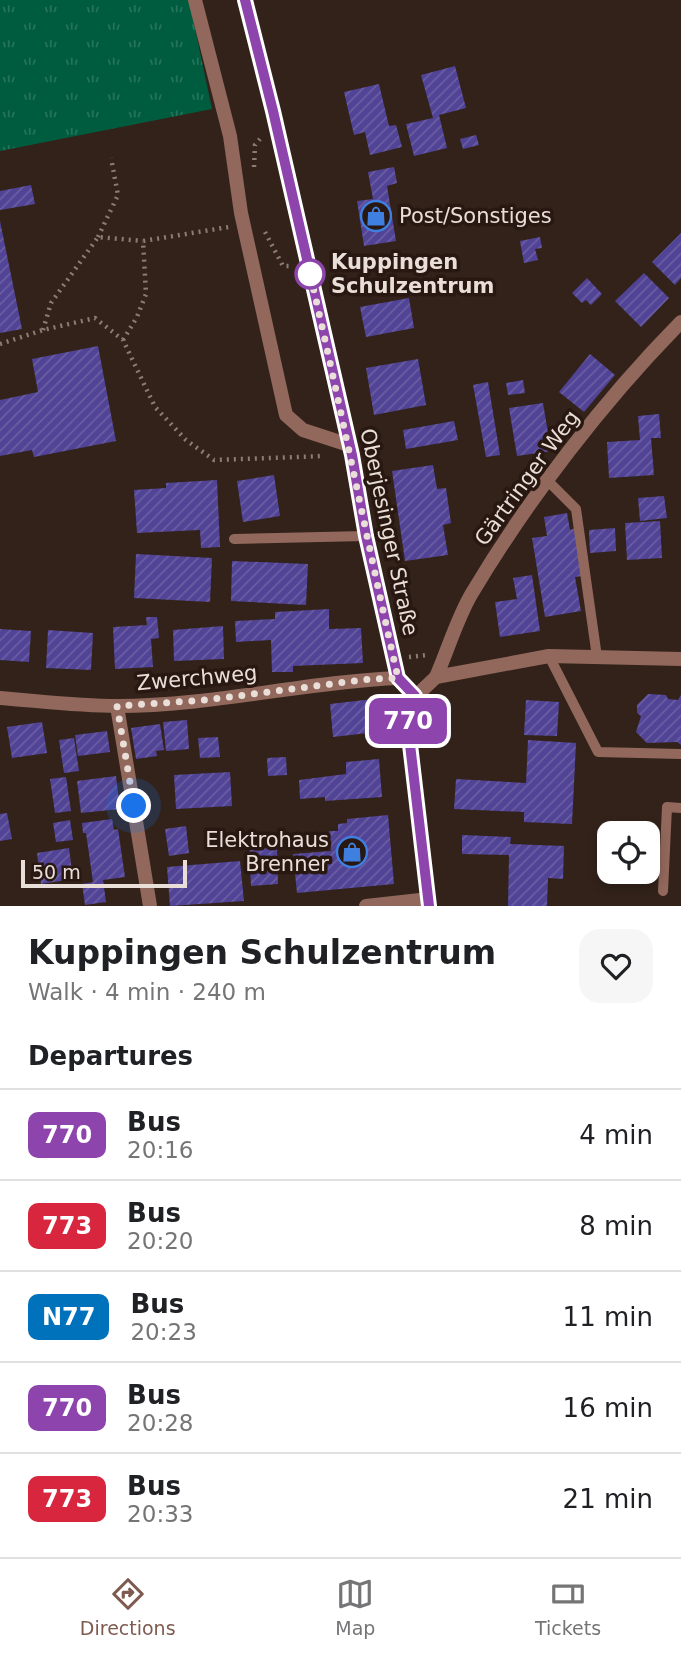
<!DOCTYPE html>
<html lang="en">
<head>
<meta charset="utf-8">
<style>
	:root { --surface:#fff; --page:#f6f6f6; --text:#202124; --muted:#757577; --line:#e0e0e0; --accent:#7f5a50 }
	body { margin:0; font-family:"DejaVu Sans",sans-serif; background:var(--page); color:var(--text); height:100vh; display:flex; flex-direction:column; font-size:26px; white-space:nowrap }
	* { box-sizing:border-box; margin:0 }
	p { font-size:23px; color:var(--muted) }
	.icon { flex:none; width:38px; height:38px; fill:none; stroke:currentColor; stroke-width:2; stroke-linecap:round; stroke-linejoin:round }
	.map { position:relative; height:906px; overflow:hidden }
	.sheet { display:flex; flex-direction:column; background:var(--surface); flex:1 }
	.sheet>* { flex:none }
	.badge { padding:0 14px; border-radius:10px; font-size:24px; line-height:46px }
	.controls { position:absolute; left:597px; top:821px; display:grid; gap:14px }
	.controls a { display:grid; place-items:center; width:63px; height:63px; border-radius:14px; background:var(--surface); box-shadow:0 4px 10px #0003; font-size:35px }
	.scale { position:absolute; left:21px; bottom:18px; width:166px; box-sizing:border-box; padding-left:7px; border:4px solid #e9ded8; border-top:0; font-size:19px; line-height:24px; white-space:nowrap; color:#e9ded8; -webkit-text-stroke:5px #281811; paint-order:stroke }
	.you { position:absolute; width:35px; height:35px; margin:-18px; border:5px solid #fff; border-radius:50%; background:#1a73e8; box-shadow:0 0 0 10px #1a73e833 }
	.map>.badge { position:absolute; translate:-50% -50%; box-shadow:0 0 0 4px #fff }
	h2 { padding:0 28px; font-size:26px; line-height:63px }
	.round { display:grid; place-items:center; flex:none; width:74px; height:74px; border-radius:21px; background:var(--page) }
	.summary { display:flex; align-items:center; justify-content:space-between; height:119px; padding:0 28px }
	h1 { font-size:33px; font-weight:700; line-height:52px }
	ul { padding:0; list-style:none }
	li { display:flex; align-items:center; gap:21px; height:91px; padding:0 28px; border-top:2px solid var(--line) }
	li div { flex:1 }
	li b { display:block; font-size:26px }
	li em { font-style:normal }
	li .badge { min-width:77px; font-weight:700; text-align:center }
	.dock { display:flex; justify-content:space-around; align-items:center; height:98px; border-top:2px solid var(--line); background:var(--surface); font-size:19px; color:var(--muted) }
	.dock a { display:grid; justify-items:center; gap:4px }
	.dock .on { color:var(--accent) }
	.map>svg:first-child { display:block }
	.grass { fill:url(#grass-tufts) }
	.building { fill:url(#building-hatch) }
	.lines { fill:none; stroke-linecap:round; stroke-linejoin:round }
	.path { stroke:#8b7d76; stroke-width:4.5; stroke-dasharray:2 5; stroke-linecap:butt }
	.service { stroke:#92685c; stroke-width:10 }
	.minor { stroke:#92685c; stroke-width:14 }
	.tertiary { stroke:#92685c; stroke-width:14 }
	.secondary { stroke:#d08c79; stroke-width:14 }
	.line-casing { stroke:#fff; stroke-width:16 }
	.line { stroke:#8e44ad; stroke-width:10 }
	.walk { stroke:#e9ded8; stroke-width:7; stroke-dasharray:0 12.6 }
	.stop-dot { fill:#fff; stroke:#8e44ad; stroke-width:3.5 }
	.labels { text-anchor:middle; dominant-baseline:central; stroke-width:7; stroke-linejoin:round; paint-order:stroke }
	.poi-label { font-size:21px; fill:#e9ded8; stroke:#281811; text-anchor:start }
	.stop-label { font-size:21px; font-weight:bold; fill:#e9ded8; stroke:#281811; text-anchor:start }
	.street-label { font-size:21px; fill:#e9ded8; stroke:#281811 }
</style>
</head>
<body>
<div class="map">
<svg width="681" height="906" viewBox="0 0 681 906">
	<defs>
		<pattern id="grass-tufts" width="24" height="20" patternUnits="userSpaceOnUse" patternTransform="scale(1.75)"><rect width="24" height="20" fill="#005c3f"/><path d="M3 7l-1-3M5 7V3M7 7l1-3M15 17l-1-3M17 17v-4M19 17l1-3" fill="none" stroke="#25735a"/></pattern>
		<pattern id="building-hatch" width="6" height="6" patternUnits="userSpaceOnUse" patternTransform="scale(1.75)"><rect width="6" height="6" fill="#514395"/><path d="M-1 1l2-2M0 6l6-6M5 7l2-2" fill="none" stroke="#6a5ea3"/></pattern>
	</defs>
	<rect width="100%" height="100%" fill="#32221a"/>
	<!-- grass -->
	<polygon class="grass" points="0,0 189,0 212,109 0,151"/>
	<!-- building -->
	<g class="building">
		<polygon points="455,66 466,108 439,115 447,148 414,156 406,124 433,118 421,75"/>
		<polygon points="379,84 389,126 396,125 402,147 370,155 365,132 354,135 344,92"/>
		<polygon points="476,135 479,145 463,149 460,139"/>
		<polygon points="394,167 397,183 387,186 396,241 364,246 357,201 373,199 368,172"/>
		<polygon points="31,185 35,204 0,210 0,191"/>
		<polygon points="0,221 22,329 0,333"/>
		<polygon points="681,233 681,278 675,285 652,262"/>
		<polygon points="540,237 542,248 535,249 538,260 524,263 520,241"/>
		<polygon points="644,273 669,298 641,327 615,301"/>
		<polygon points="587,278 602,294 591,305 586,300 582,303 572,293"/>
		<polygon points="409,298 414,328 366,337 360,307"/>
		<polygon points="98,346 116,441 34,457 32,450 0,456 0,400 38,392 32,359"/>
		<polygon points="590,354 615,375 584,412 559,392"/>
		<polygon points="418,359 426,405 374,415 366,368"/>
		<polygon points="523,380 525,393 508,395 506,383"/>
		<polygon points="488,382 500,455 486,457 473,385"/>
		<polygon points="543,403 551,451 517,456 509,408"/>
		<polygon points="659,414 661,438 651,438 654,475 609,478 607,442 640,440 638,416"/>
		<polygon points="454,421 458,440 406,449 403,430"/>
		<polygon points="433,465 437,489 446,488 451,523 443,525 448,555 405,561 392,471"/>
		<polygon points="274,475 280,516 243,522 237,481"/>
		<polygon points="217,480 220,547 201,548 200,530 137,533 134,490 166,488 166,483"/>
		<polygon points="664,496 667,518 640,521 638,498"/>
		<polygon points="567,513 570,530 575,528 583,576 575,577 581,611 545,617 532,538 547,536 544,517"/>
		<polygon points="660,521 662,558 627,560 625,523"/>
		<polygon points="615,528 616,551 590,553 589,530"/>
		<polygon points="136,554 212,558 210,602 134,598"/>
		<polygon points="232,561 308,564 306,605 231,601"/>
		<polygon points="532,575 540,631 500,637 495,602 517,599 513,578"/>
		<polygon points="329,609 329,629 361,628 363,663 293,666 293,672 272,672 271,640 236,642 235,621 275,619 275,612"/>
		<polygon points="146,617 157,617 159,638 151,639 153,667 115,669 113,627 147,625"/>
		<polygon points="223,626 224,659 174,661 173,630"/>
		<polygon points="0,629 31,631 29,662 0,660"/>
		<polygon points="48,630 93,633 91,670 46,668"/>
		<polygon points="648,694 666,695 668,699 678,700 681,695 681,745 677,742 647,743 636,732 641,716 637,713 637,705"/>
		<polygon points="373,699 377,732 333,737 330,704"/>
		<polygon points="526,700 559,702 557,736 524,735"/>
		<polygon points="187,720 189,749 166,751 163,722"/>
		<polygon points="42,722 47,753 12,758 7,727"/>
		<polygon points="160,724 164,750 156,751 157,756 136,759 131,728"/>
		<polygon points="107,731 110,752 78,756 75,735"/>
		<polygon points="218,737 220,757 200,758 198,738"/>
		<polygon points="74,738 79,771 64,773 59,740"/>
		<polygon points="528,740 576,743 572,824 524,822 524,812 454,809 456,779 526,783"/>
		<polygon points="286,757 287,775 268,776 267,758"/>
		<polygon points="379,759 382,797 325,801 325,797 300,799 299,780 346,774 346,762"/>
		<polygon points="230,772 232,806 176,809 174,775"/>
		<polygon points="116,776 120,809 81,813 77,781"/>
		<polygon points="66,777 71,811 55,813 50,779"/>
		<polygon points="7,813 12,839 0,841 0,814"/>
		<polygon points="388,815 394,884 297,893 293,854 331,851 329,831 338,831 338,824 347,823 347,819"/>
		<polygon points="112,819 114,830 118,829 125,877 103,880 106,902 85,905 82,884 93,882 86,833 83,833 82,823"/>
		<polygon points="70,820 73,840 56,842 53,823"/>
		<polygon points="186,826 189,853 169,856 165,829"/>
		<polygon points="462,835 511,837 510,844 564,846 563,879 548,878 547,906 508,906 509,855 462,854"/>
		<rect x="601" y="842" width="8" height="16"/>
		<polygon points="69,848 73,879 41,884 37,853"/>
		<polygon points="277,848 278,884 251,886 249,849"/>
		<polygon points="240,861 244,901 170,906 167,867"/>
	</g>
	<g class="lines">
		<!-- path -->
		<g class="path">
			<polyline points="254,167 255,145 260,139"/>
			<polyline points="265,232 283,266 289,266"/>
			<polyline points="98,237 118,195 111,158"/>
			<polyline points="43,330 51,303 98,237 143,241"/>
			<polyline points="123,340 137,317 146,294 143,241 229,227"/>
			<polyline points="0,344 43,330 95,318 123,340 155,407 186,440 214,460 323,456"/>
			<polyline points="409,657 428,655"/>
		</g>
		<!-- service -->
		<g class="service">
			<polyline points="548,481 576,509 597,657"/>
			<polyline points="234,539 366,536"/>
			<polyline points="549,656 598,752 681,754"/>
			<polyline points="663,891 667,807 681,808"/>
		</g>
		<!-- minor -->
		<g class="minor">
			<polyline points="195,0 230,136 241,213 286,415 303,430 349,445"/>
			<path d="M436,677C448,650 457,618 472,593C528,499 604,400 681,322"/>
			<path d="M0,698C39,701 78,706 117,706C212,706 304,682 398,678"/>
			<polyline points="117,706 150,906"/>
			<polyline points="366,906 429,899"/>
		</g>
		<!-- tertiary -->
		<polyline class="tertiary" points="415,697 436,677 549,656 681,659"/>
		<!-- secondary -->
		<polyline class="secondary" points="245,0 273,111 352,455 366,536 398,678 415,697 407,719 429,906"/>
	</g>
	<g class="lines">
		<!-- line casing -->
		<g class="line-casing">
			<polyline id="line" points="245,0 273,111 352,455 366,536 398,678 415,696 407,719 429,906"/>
		</g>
		<!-- line -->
		<use href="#line" class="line"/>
		<!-- walk -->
		<path class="walk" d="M134,806L117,706L206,700L370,679L398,678C367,541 340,402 308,265L310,274"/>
	</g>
	<!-- icons -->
	<defs>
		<g id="shop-ring" transform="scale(1.575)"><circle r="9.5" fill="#281811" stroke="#3f7fe0" stroke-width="1.5"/><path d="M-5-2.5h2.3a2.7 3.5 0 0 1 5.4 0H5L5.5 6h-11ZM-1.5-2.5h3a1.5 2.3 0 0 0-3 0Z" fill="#3f7fe0"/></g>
	</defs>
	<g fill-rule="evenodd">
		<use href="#shop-ring" x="376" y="216"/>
		<use href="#shop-ring" x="352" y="852"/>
	</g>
	<!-- markers -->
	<circle class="stop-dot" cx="310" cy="274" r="14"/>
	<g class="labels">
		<!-- poi labels -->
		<g class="poi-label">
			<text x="399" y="216">Post/Sonstiges</text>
			<text x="329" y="840" text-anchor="end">Elektrohaus<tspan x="329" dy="24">Brenner</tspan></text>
		</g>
		<!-- stop labels -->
		<g class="stop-label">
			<text x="331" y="262">Kuppingen<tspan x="331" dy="24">Schulzentrum</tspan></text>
		</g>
		<!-- street labels -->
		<g class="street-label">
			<text transform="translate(527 478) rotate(-54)">Gärtringer Weg</text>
			<text transform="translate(389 532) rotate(78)">Oberjesinger Straße</text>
			<text transform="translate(197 678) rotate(-5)">Zwerchweg</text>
		</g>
	</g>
</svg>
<div class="controls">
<a><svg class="icon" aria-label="locate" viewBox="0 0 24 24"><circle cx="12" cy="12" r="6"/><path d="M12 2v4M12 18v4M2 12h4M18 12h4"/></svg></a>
</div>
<div class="scale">50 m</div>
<div class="you" style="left:134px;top:806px"></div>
<b class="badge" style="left:408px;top:721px;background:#8e44ad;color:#fff">770</b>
</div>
<section class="sheet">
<div class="summary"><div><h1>Kuppingen Schulzentrum</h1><p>Walk · 4 min · 240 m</p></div><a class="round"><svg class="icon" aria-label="heart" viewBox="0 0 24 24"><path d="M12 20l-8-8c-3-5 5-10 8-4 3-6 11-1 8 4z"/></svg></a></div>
<h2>Departures</h2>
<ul>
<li><span class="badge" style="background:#8e44ad;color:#fff">770</span><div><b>Bus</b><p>20:16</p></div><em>4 min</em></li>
<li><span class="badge" style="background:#d7263d;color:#fff">773</span><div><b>Bus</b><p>20:20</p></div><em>8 min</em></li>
<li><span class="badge" style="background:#0072bc;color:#fff">N77</span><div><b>Bus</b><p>20:23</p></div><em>11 min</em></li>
<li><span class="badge" style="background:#8e44ad;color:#fff">770</span><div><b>Bus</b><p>20:28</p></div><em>16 min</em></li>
<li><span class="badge" style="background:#d7263d;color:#fff">773</span><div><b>Bus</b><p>20:33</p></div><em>21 min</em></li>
</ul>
</section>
<nav class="dock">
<a class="on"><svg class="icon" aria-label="directions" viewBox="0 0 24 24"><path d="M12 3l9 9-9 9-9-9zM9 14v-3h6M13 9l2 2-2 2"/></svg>Directions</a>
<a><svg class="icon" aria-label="map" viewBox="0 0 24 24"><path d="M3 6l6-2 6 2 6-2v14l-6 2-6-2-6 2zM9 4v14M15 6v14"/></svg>Map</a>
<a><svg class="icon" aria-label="tickets" viewBox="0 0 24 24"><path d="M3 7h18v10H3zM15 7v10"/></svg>Tickets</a>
</nav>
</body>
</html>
